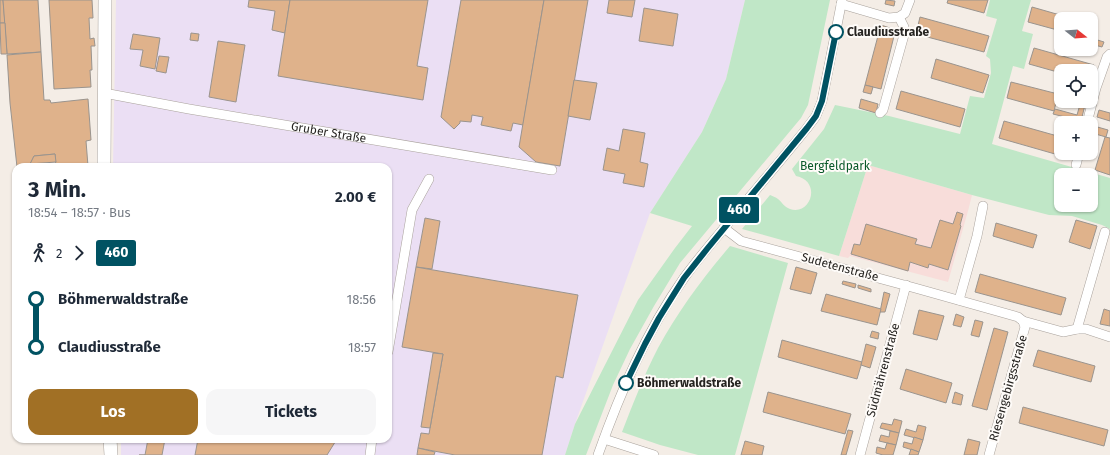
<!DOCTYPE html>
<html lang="de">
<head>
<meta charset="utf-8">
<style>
	:root { --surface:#fff; --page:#f6f6f7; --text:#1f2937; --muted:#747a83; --accent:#a17025 }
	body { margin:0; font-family:"Fira Sans",sans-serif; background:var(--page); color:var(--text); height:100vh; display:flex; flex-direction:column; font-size:15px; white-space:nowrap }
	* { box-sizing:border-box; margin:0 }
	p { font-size:13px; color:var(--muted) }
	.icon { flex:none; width:22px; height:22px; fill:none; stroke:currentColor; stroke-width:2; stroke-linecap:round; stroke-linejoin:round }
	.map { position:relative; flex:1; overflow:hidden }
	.drawer { position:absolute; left:12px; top:163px; width:380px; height:280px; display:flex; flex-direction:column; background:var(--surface); border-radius:12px; box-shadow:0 1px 3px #0004 }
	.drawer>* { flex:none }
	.badge { padding:0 8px; border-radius:3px; font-size:14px; line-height:26px }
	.needle { width:26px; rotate:107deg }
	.fabs { position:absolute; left:1054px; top:12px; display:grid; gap:8px }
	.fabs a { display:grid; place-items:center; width:44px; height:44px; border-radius:8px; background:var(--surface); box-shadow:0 1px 3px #0004; font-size:20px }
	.map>.badge { position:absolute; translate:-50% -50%; box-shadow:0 0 0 2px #fff }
	.legs { display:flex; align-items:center; gap:6px; height:44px; padding:0 16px; font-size:13px }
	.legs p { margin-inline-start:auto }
	.summary { display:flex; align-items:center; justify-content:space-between; height:68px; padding:0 16px }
	h1 { font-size:22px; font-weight:700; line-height:30px }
	.cta { display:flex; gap:8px; margin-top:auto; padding:8px 16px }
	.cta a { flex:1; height:46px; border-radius:12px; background:var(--accent); color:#fff; font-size:16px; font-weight:700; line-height:46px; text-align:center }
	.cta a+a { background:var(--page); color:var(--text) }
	ul { padding:0 16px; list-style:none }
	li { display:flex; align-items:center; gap:14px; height:48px; font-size:15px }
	li i { display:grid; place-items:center; width:6px; height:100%; margin:0 5px; background:currentColor }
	li i::after { content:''; width:10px; height:10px; margin:-5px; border:3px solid; border-radius:50%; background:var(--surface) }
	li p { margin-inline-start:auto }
	li:first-child i { background:linear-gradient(#0000 50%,currentColor 0) }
	li:last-child i { background:linear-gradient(currentColor 50%,#0000 0) }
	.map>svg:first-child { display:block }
	.commercial { fill:#ebdff4 }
	.education { fill:#f8ddda }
	.green { fill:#c0e7c7; fill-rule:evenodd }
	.building { fill:#dfb28b; stroke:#9a948e }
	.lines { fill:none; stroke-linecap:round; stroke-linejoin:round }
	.street-casing { stroke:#a9a29c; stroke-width:10 }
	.secondary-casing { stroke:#a9a29c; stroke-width:14 }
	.street { stroke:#fff; stroke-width:9 }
	.secondary { stroke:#fff; stroke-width:13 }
	.line-1-casing { stroke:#fff; stroke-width:9 }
	.line-1 { stroke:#005262; stroke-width:6 }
	.stop-1-dot { fill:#fff; stroke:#005262; stroke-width:2 }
	.labels { text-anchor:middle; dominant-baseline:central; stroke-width:4; stroke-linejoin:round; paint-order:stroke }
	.stop-label { font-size:12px; font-weight:bold; fill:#252320; stroke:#fefbf8; text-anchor:start }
	.street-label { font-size:12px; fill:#252320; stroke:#fefbf8 }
	.park-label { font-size:12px; fill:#095829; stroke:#fefbf8 }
</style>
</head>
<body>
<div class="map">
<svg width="1110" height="455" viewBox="0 0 1110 455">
	<rect width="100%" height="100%" fill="#f4ede6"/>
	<!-- commercial -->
	<polygon class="commercial" points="116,0 745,0 726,79 702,132 650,213 575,424 565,455 121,455 121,439 388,439 388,167 113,167"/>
	<!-- education -->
	<polygon class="education" points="868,165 972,195 968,211 948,282 850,256 848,258 839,256"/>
	<!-- green -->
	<g class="green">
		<polygon points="745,0 830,0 808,105 801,118 680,263 654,306 630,349 613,385 586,455 565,455 575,424 638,300 675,248 692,226 650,213 702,132 726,79"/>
		<path d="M990,0H1031L1022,31L1033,34L1024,69L1013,66L992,144L1110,178V229L1102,225L1072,216L1049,215L972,195L868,165L839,256L742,229L770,195C772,196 776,197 778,199C782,202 784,207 790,209C811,216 822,181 796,176L792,169L824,129L835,105L889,116L960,134L970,96L984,98L991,73L990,59L986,56L997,19L986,16ZM1061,175H1091V205H1061Z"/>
		<path d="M730,246L788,263L735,455H698L660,445L622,432C633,404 644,375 658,348C678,311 703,278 730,246Z"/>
	</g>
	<!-- building -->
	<g class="building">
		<polygon points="0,0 3,0 5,23 0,23"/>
		<polygon points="3,0 38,0 41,52 7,54"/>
		<polygon points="49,0 92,0 93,18 89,18 90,39 94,38 95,46 91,46 92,70 90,70 91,87 54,89"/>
		<polygon points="249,0 290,0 285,33 272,30 275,11 248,7"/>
		<polygon points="290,0 428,0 417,66 428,68 423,100 278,76"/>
		<polygon points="461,0 544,0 523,125 513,123 511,131 481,125 483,117 472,115 471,122 460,121 460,123 454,129 441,117"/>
		<polygon points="544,0 588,0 560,166 536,162 519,147"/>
		<polygon points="609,0 635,0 632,17 607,13"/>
		<polygon points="886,0 895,1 894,6 885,4"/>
		<polygon points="948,0 988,0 984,13 947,3"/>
		<polygon points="1032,7 1074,19 1061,19 1061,31 1028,22"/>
		<polygon points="644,8 678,14 673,46 639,41"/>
		<polygon points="920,17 989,36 984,52 916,34"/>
		<polygon points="0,23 5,23 7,54 1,54"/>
		<polygon points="881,25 890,28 888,35 879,32"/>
		<polygon points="879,32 894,36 881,89 865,85"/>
		<polygon points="191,33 199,34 198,41 190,40"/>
		<polygon points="133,34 160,38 155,69 140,66 143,50 130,49"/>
		<polygon points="1091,38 1104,42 1102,47 1091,44"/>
		<polygon points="218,41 245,45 236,102 209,97"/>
		<polygon points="1034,48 1094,65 1091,76 1091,71 1061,71 1061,73 1029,64"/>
		<polygon points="41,52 44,100 50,100 51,103 88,99 91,140 86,141 88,166 56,167 55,154 34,156 29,167 17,167 10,103 7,55"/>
		<polygon points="159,56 169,57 166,73 156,71"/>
		<polygon points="936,59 989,75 983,93 931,78"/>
		<polygon points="574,80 597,83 590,120 568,116"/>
		<polygon points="1011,82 1058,94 1054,111 1007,98"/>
		<polygon points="865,85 873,87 871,94 863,92"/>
		<polygon points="901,91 965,109 960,127 896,109"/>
		<polygon points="861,99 878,104 876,113 859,108"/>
		<polygon points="1081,101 1086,101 1081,121 1053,114 1055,109 1077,115"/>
		<polygon points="1099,110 1110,113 1110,121 1097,117"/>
		<polygon points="1004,121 1061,137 1061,153 1070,153 1069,158 999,138"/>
		<polygon points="1094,126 1108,130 1106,137 1092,133"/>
		<polygon points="623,129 645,133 640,162 648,164 644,187 623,183 625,174 603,170 607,148 619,151"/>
		<polygon points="1105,137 1110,138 1110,175 1095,170"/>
		<polygon points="55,154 56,162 30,164 34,156"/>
		<polygon points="331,164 355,167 330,167"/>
		<polygon points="957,212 963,214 960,225 961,226 948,270 929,264 928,268 910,262 908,271 851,254 854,244 860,245 866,224 917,239 915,244 931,248 940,220 953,224"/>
		<polygon points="425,218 440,221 432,269 416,267"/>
		<polygon points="1076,220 1097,226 1090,249 1069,242"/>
		<polygon points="996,223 1037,235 1033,248 993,236"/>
		<polygon points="416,267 578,295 563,378 556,376 542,455 455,455 418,448 421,433 429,434 443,354 402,347"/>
		<polygon points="796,267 817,273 811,294 790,289"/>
		<polygon points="980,274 1066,298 1061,315 975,292"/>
		<polygon points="843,281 856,284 855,288 842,284"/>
		<polygon points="858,285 871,289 871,292 858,288"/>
		<polygon points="884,292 890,294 885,312 880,312"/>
		<polygon points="826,294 881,309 877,325 821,311"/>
		<polygon points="1104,309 1110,311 1110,326 1100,324"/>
		<polygon points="919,310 944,316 937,340 913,334"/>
		<polygon points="956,314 964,317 961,327 953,325"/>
		<polygon points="975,320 983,322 979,337 971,335"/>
		<polygon points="994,328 1008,332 987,410 972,406"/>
		<polygon points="872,331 879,333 878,339 870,337"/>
		<polygon points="782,340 862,362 857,379 778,357"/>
		<polygon points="866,344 876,347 870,368 861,365"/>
		<polygon points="1038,350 1095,366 1091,382 1033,366"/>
		<polygon points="433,353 443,354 430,428 421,427"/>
		<polygon points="906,369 952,383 946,403 900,389"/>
		<polygon points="768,392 851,414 845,434 763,412"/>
		<polygon points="955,392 963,395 961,405 952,403"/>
		<polygon points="1023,407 1108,430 1104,446 1019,423"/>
		<polygon points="894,419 902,421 899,433 880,428 882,423 892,425"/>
		<polygon points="918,425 926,427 923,440 904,435 906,429 916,432"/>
		<polygon points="848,430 853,431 846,455 841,455"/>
		<polygon points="890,431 899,433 896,445 879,441 881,435 889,437"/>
		<polygon points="914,437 923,440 919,452 903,447 904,442 912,444"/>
		<polygon points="148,439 165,439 162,455 139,455 145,455"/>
		<polygon points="198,439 337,439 327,455 195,455"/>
		<polygon points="968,439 980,442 977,455 964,455"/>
		<polygon points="745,441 764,446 762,455 741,455"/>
		<polygon points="887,443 896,445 893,455 883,455 876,453 877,447 885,449"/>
		<polygon points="418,448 435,452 434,455 417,455"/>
		<polygon points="911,449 919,452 918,455 909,455"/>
	</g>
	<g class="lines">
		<!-- street casing -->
		<g class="street-casing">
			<g id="street">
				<polyline points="841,4 889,18 899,17 905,13 910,0"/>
				<path id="s1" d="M104,93L189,109L552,170"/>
				<polyline points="880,113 883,110 904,35 904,27 899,17"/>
				<polyline points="1087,123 1096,88 1107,57 1110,54"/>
				<polyline points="1076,165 1079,153"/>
				<polyline points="724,228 741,241 915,288 1018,317 1023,321 1063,332 1077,329 1086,329 1110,337"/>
				<polyline points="959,300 977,236 983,206"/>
				<polyline points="1077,329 1105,232"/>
				<polyline points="388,352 412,210 429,179"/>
				<polyline points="604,439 654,455"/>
				<polyline points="370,455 372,439"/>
				<path d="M598,455C620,393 646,332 684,278C699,257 717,237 733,217C758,187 783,158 807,128L816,116L822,101L842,0"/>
				<polyline points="860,455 906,285"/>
				<polyline points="989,455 1025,327 1023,321"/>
			</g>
		</g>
		<!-- secondary casing -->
		<g class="secondary-casing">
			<g id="secondary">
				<polyline points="104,167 105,0"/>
				<polyline points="110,439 111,455"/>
			</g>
		</g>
		<!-- street -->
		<use href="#street" class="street"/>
		<!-- secondary -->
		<use href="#secondary" class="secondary"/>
	</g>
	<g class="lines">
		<!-- line-1 casing -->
		<g class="line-1-casing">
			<polyline id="line-1" points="626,383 645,344 659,318 684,278 707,249 807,128 816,116 822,101 836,32"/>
		</g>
		<!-- line-1 -->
		<use href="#line-1" class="line-1"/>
	</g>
	<!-- markers -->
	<g class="stop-1-dot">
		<circle cx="836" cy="32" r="7"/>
		<circle cx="626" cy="383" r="7"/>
	</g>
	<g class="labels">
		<!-- stop labels -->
		<g class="stop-label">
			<text x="847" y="32">Claudiusstraße</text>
			<text x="637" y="383">Böhmerwaldstraße</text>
		</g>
		<!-- street labels -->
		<g class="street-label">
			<text stroke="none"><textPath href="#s1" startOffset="228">Gruber Straße</textPath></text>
			<text transform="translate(840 267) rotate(15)">Sudetenstraße</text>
			<text transform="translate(883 370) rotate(-75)">Südmährenstraße</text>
			<text transform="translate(1008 388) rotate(-74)">Riesengebirgsstraße</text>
		</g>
		<!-- park labels -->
		<g class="park-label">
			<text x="835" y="166">Bergfeldpark</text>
		</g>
	</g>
</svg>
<div class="fabs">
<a><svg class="needle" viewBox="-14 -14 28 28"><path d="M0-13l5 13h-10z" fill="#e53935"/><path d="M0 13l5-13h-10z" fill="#747a83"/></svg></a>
<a><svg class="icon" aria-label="locate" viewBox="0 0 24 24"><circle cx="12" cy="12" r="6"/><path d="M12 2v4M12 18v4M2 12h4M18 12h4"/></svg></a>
<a>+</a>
<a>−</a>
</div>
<b class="badge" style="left:739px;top:210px;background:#005262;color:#fff">460</b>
<section class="drawer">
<div class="summary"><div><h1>3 Min.</h1><p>18:54 – 18:57 · Bus</p></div><b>2.00 €</b></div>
<div class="legs"><svg class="icon" aria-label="walk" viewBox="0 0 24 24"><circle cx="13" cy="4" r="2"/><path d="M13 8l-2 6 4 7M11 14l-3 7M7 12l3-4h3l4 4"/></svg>2<svg class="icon" aria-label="forward" viewBox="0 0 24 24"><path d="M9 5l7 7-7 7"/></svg><b class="badge" style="background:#005262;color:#fff">460</b></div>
<ul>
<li><i style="color:#005262"></i><b>Böhmerwaldstraße</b><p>18:56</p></li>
<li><i style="color:#005262"></i><b>Claudiusstraße</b><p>18:57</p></li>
</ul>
<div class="cta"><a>Los</a><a>Tickets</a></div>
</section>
</div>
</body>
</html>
